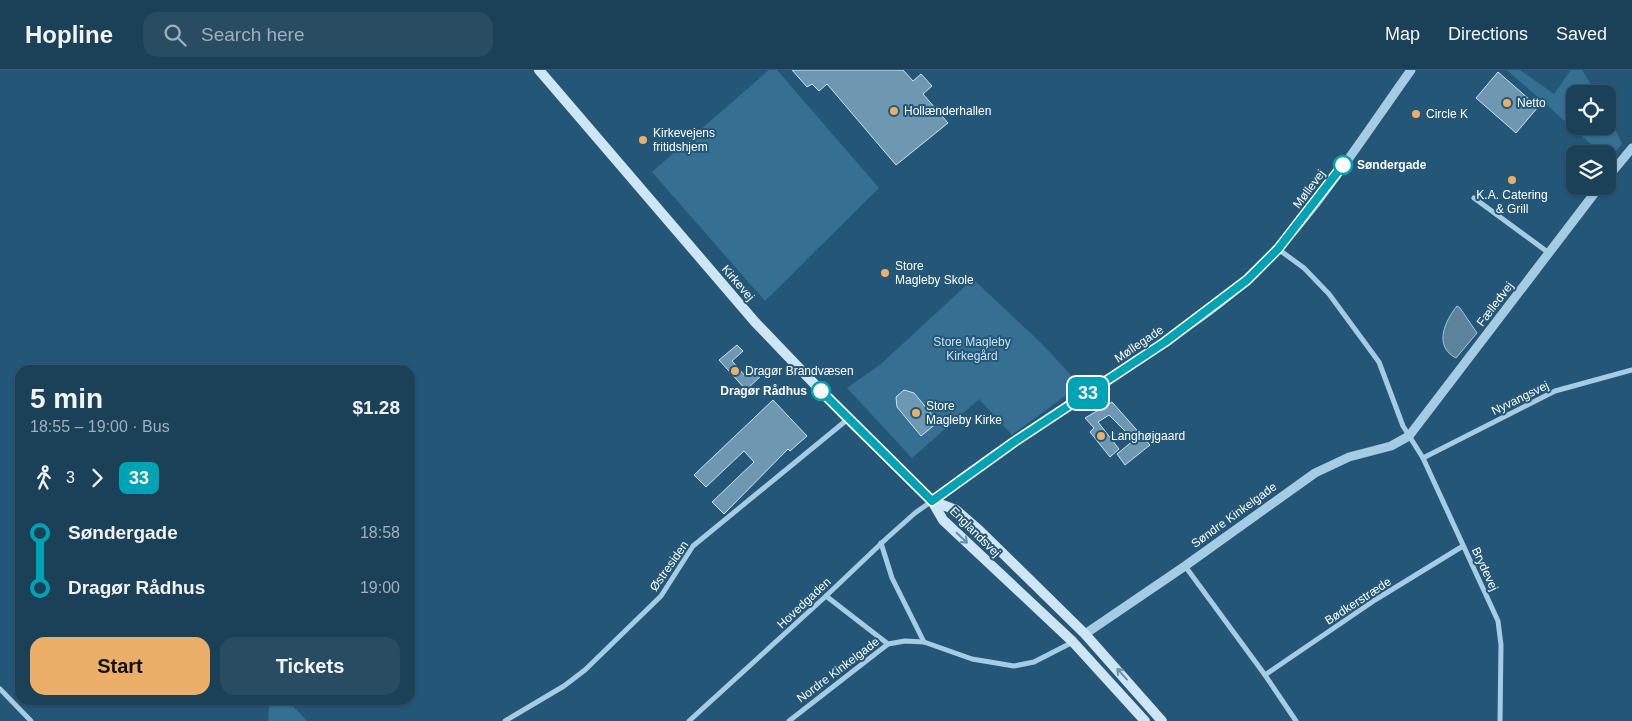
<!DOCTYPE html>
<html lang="en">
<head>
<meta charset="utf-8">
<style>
	:root { --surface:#1b4159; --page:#284c62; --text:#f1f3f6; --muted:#a0afba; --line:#395a6f; --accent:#ecaf6a }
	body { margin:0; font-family:Arial,sans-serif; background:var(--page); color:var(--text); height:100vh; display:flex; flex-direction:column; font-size:19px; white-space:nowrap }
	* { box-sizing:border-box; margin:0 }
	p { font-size:16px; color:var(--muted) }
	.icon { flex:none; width:28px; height:28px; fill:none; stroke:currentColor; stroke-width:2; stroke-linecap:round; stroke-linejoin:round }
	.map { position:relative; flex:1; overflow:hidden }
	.drawer { position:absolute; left:15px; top:295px; width:400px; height:340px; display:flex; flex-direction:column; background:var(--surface); border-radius:15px; box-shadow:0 1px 4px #0004,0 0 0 1px var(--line) }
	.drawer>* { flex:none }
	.badge { padding:0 10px; border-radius:8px; font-size:18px; line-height:32px }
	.buttons { position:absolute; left:1566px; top:15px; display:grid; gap:10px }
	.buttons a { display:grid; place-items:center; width:50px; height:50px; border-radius:10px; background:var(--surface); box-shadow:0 1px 4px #0004,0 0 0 1px var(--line); font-size:25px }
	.map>.badge { position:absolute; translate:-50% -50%; box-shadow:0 0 0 2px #fff }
	.legs { display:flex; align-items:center; gap:8px; height:55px; padding:0 15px; font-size:16px }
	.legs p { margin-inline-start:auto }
	.headline { display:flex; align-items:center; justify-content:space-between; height:85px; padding:0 15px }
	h1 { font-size:28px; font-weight:800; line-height:38px }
	.button { display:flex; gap:10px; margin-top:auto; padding:10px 15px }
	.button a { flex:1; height:58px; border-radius:15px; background:var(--accent); color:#111; font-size:20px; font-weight:800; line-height:58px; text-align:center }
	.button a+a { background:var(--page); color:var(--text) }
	ul { padding:0 15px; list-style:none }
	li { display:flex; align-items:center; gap:18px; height:55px; font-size:19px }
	li i { display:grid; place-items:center; width:8px; height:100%; margin:0 6px; background:currentColor }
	li i::after { content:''; width:12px; height:12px; margin:-6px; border:4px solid; border-radius:50%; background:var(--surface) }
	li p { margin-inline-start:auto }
	li:first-child i { background:linear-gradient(#0000 50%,currentColor 0) }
	li:last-child i { background:linear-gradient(currentColor 50%,#0000 0) }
	header { display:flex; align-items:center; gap:30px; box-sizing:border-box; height:70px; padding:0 25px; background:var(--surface); border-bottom:1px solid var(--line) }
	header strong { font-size:24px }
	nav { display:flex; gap:28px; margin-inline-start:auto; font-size:18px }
	.search { width:350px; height:45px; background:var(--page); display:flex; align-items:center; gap:12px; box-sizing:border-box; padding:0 18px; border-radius:15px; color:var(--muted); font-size:19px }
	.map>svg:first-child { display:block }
	.green { fill:#357092 }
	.water { fill:#5d839a; stroke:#9ac9e3 }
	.building { fill:#6e98b1; stroke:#c8e3f2 }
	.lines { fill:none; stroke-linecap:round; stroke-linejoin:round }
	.minor { stroke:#a5cce3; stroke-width:5 }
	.tertiary { stroke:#a5cce3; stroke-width:9 }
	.secondary { stroke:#cee5f3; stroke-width:10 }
	.oneway { stroke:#6890a9 }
	.line-1-casing { stroke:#fff; stroke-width:11 }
	.line-1 { stroke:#00a3b4; stroke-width:8 }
	.poi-dot { fill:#ecaf6a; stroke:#245777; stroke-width:2 }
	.stop-1-dot { fill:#fff; stroke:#00a3b4; stroke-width:2.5 }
	.labels { text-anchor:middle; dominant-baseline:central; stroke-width:4; stroke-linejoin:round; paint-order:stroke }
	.poi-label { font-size:12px; fill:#fff; stroke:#245777; text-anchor:start }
	.stop-label { font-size:12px; font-weight:bold; fill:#fff; stroke:#245777; text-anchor:start }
	.street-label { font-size:12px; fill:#fff; stroke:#245777 }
	.park-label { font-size:12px; fill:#c8e3f2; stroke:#245777 }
</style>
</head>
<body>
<header>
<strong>Hopline</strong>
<div class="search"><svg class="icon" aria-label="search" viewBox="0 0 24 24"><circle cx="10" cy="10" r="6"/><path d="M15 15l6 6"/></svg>Search here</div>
<nav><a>Map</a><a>Directions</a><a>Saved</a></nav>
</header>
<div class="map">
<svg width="1632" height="651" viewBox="0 0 1632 651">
	<rect width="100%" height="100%" fill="#245777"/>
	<!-- green -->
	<g class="green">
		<polygon points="769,0 777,0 879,118 765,231 652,102"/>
		<polygon points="1507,0 1520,0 1554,24 1571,0 1582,0 1597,24 1575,24 1575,56 1608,56 1608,43 1622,74 1609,90 1608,84 1602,84"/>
		<polygon points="973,209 1043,275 1080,315 1012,365 979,329 912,388 847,318 881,294"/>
		<polygon points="270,630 287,630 307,651 268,651"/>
	</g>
	<!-- water -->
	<path class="water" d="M1457,236L1460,238L1477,263L1456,288C1433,276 1445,251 1457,236Z"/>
	<!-- building -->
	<g class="building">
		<polygon points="792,0 903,0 913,11 921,4 932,16 923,24 948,53 896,95 827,14 819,21 812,14 807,17"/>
		<polygon points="1498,2 1538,37 1516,63 1476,28"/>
		<polygon points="737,275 743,281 732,291 746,307 757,297 763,304 746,320 719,290"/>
		<polygon points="904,320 914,323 938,352 921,366 897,337 896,327"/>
		<polygon points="773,330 807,366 790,381 788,379 724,444 712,432 754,392 744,381 706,417 694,405"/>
		<polygon points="1112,332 1150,375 1125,395 1117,384 1134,370 1109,345 1098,352 1119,379 1110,387 1090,362 1094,358 1085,348"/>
	</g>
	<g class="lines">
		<!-- minor -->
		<g class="minor">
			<polyline points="1474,128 1549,183"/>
			<polyline points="1278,179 1304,198 1329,224 1379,292 1403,356 1423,388 1498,551 1501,575 1500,651"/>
			<polyline points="1423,388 1555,321 1632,300"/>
			<polyline points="881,473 892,508 924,572"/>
			<polyline points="1185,496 1265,605 1296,651"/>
			<polyline points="826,526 888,574"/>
			<polyline points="1265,605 1375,530 1463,476"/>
			<polyline points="0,619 31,651"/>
			<polyline points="505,651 564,616 585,600 661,526 693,476 848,349"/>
			<polyline points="689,651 826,526 887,468 915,443 932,431"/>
			<polyline points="789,651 888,574 905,571 924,572 972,589 1014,596 1034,592 1073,572"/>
		</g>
		<!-- tertiary -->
		<g class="tertiary">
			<polyline points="1608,107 1632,78"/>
			<path d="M932,431C1000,377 1076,332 1148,283C1182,260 1218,237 1248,209C1312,149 1360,71 1411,0"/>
			<polyline points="1085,564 1185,496 1315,403 1349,387 1391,376 1409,366 1600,116"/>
		</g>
		<!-- secondary -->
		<g class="secondary">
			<polyline points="539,0 755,252 848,349 932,431 943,450 1073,572 1145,651"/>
			<polyline points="932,431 956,440 979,460 1085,564 1162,651"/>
		</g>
	</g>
	<!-- one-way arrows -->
	<defs><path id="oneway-shaft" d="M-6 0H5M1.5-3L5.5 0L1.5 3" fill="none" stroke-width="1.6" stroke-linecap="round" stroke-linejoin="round" transform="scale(1.25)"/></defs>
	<g class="oneway">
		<use href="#oneway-shaft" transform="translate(962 468) rotate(44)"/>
		<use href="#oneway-shaft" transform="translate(1122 604) rotate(-132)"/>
	</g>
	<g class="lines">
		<!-- line-1 casing -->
		<g class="line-1-casing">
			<polyline id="line-1" points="821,321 932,431 1014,372 1165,272 1247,210 1278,179 1343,95"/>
		</g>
		<!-- line-1 -->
		<use href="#line-1" class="line-1"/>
	</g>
	<!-- markers -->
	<g class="poi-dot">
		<circle cx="1507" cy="33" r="5"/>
		<circle cx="894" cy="41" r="5"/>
		<circle cx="1416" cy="44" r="5"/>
		<circle cx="643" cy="70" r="5"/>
		<circle cx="1512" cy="110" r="5"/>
		<circle cx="885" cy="203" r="5"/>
		<circle cx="735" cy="301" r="5"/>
		<circle cx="916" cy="343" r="5"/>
		<circle cx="1101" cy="366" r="5"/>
	</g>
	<g class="stop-1-dot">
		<circle cx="1343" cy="95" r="9"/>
		<circle cx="821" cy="321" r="9"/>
	</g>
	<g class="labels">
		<!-- poi labels -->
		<g class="poi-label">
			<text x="1517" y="33">Netto</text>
			<text x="904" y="41">Hollænderhallen</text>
			<text x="1426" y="44">Circle K</text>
			<text x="653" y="63">Kirkevejens<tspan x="653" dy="14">fritidshjem</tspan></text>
			<text x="1512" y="125" text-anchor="middle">K.A. Catering<tspan x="1512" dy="14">&amp; Grill</tspan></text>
			<text x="895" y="196">Store<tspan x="895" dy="14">Magleby Skole</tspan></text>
			<text x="745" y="301">Dragør Brandvæsen</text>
			<text x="926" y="336">Store<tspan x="926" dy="14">Magleby Kirke</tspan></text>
			<text x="1111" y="366">Langhøjgaard</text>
		</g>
		<!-- stop labels -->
		<g class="stop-label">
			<text x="1357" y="95">Søndergade</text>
			<text x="807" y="321" text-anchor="end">Dragør Rådhus</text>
		</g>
		<!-- street labels -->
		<g class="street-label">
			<text transform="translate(1309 119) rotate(-53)">Møllevej</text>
			<text transform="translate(738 213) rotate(49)">Kirkevej</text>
			<text transform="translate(1495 234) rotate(-53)">Fælledvej</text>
			<text transform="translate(1139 274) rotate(-34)">Møllegade</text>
			<text transform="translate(1520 328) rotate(-26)">Nyvangsvej</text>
			<text transform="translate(1234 445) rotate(-36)">Søndre Kinkelgade</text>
			<text transform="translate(975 462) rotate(45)">Englandsvej</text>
			<text transform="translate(669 496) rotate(-55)">Østresiden</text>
			<text transform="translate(1485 499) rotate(65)">Brydevej</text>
			<text transform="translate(1358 531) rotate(-33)">Bødkerstræde</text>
			<text transform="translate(804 533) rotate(-43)">Hovedgaden</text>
			<text transform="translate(838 600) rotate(-37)">Nordre Kinkelgade</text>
		</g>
		<!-- park labels -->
		<g class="park-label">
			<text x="972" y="272">Store Magleby<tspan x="972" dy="14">Kirkegård</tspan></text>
		</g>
	</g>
</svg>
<div class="buttons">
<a><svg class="icon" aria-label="locate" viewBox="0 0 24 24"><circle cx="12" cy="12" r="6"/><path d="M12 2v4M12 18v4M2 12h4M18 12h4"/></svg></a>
<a><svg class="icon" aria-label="layers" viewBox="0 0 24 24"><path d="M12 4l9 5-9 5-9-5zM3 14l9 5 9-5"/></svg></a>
</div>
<b class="badge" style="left:1088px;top:323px;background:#00a3b4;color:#fff">33</b>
<section class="drawer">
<div class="headline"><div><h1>5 min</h1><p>18:55 – 19:00 · Bus</p></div><b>$1.28</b></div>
<div class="legs"><svg class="icon" aria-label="walk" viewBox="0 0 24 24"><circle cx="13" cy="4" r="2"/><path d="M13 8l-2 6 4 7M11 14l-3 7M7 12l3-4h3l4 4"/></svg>3<svg class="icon" aria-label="forward" viewBox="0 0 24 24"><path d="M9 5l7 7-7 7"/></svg><b class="badge" style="background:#00a3b4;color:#fff">33</b></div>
<ul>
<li><i style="color:#00a3b4"></i><b>Søndergade</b><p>18:58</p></li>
<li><i style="color:#00a3b4"></i><b>Dragør Rådhus</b><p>19:00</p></li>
</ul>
<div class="button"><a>Start</a><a>Tickets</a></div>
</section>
</div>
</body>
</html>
